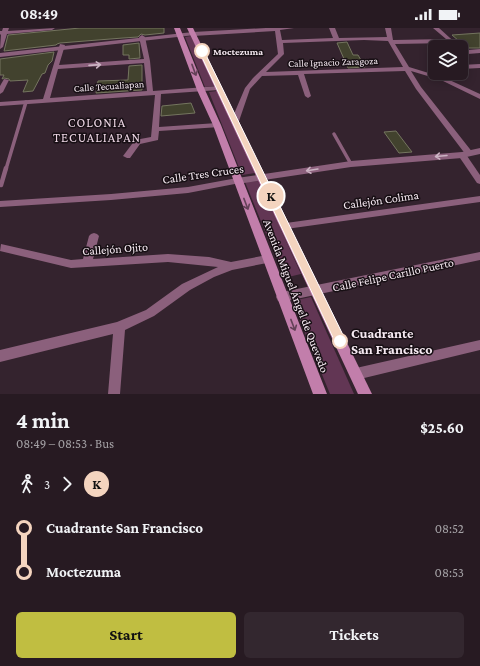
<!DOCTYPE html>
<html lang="en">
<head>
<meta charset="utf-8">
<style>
	:root { --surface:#271a22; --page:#33272f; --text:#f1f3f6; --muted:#a4a1a5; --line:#433840; --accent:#c0be41 }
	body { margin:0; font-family:"Crimson Pro",serif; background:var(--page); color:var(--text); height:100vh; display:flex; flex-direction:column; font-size:15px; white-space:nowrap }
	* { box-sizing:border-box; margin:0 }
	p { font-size:13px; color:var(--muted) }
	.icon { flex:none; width:22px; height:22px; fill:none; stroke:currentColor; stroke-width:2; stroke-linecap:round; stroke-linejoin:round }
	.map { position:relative; height:366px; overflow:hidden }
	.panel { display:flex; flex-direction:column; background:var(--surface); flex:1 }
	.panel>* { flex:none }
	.badge { padding:0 8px; border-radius:13px; font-size:14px; line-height:26px }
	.tools { position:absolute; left:428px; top:12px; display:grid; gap:8px }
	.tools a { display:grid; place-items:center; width:40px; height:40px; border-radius:6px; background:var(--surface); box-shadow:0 2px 10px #0003,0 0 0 1px var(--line); font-size:20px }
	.map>.badge { position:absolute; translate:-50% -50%; box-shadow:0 0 0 2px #fff }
	.legs { display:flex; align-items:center; gap:6px; height:44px; padding:0 16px; font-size:13px }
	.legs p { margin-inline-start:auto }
	.head { display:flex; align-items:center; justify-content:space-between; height:68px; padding:0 16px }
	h1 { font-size:22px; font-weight:700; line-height:30px }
	.action { display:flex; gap:8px; margin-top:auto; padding:8px 16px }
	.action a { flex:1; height:46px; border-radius:6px; background:var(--accent); color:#111; font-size:16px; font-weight:700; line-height:46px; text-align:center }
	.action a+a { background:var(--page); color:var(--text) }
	ul { padding:0 16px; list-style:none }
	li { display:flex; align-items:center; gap:14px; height:44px; font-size:15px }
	li i { display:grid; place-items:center; width:6px; height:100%; margin:0 5px; background:currentColor }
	li i::after { content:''; width:10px; height:10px; margin:-5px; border:3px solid; border-radius:50%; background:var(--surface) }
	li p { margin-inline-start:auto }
	li:first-child i { background:linear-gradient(#0000 50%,currentColor 0) }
	li:last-child i { background:linear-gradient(currentColor 50%,#0000 0) }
	.status { display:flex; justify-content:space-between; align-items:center; height:28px; padding:0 20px; background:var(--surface); direction:ltr }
	.status svg { height:11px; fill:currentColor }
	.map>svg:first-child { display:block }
	.green { fill:#623654 }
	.building { fill:#42422e; stroke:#74755f }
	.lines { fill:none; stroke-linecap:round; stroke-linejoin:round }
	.service-far1 { stroke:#8b607c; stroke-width:3.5 }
	.service { stroke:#8b607c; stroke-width:4.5 }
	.minor { fill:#8b607c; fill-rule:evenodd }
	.tertiary { fill:#8b607c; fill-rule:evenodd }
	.secondary { fill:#c27eab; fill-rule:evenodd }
	.oneway { stroke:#cbb3c3 }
	.oneway2 { stroke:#644158 }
	.line-1 { fill:#f4d4bf; stroke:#fff }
	.stop-1-dot { fill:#fff; stroke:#f4d4bf; stroke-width:2 }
	.labels { text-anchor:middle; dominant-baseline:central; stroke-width:3; stroke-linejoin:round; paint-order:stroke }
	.far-stop-label { font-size:10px; font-weight:bold; fill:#f6eaf2; stroke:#170f14; text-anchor:start }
	.far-street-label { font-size:10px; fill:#f6eaf2; stroke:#170f14 }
	.street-label { font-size:12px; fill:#f6eaf2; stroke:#170f14 }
	.neighbourhood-label { font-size:13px; letter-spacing:1px; fill:#ebd4e2; stroke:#170f14 }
	.near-stop-label { font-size:14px; font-weight:bold; fill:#f6eaf2; stroke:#170f14; text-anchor:start }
</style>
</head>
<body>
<div class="status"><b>08:49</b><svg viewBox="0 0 49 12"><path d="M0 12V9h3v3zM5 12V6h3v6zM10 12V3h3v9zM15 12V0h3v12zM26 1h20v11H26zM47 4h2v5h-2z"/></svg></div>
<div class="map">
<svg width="480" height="366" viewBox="0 0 480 366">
	<rect width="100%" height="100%" fill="#34232e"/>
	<!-- green -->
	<g class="green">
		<polygon points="191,8 214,58 205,59 185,9"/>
		<polygon points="217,63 255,145 242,147 209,64"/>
		<polygon points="259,153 301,246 284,250 245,154"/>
		<polygon points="311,269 354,366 330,366 292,273"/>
	</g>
	<!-- building -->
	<g class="building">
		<polygon points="80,0 164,0 164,5 145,7 141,6 138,9 123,10 60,15 57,16 56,17 4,23 8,7"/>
		<polygon points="480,5 480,20 468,20 461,19 455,13 459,13 452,7"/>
		<polygon points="347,14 353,27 358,27 365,39 348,40 337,15"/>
		<polygon points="139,15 140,30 129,31 129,27 123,27 123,17"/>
		<polygon points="54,24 52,33 48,37 45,45 42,46 33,63 23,64 28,52 10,53 9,51 4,50 2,51 4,47 0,47 0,31"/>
		<polygon points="142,37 142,62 96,65 98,53 128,52 129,38"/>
		<polygon points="191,75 195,85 161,88 162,78"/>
		<polygon points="396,103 412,124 399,125 384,104"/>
	</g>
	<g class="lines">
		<!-- service-far1 -->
		<g class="service-far1">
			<polyline points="334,106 351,136"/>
			<polyline points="6,141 26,74"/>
		</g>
		<!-- service -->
		<polyline class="service" points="1,157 6,140"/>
		<!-- minor -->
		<g class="minor">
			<polygon points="3,0 9,0 8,3 55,0 52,2 7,6 3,19 0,21 1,6 0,7 0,3 2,3"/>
			<path d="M266,0H294L280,2L282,12L333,10L329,0H335L339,10L387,9L385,0H391L393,12L446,11L433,0H439L460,19H454L449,15L395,16L409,39L445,50L480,66V71L441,52L411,43L421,59L473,125L472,127H466L416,61L405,43L304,46L311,68L308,70L305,68L298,47L262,48L250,61L239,93L237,94H233L231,93L245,60L253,50L278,26L275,3L193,8L190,6L193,4ZM364,12L388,13L403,39L266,44L284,26L283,15Z"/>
			<path d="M142,7L145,9L150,33L153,63L219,58L222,60L219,62L161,66L159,99L217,95H220V99L159,103L158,112L140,116L130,130H127L123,128L135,112L151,109L155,67L0,78V74L43,71L60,16L65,17L59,37L144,31L139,9ZM144,35L147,63L50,70L58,41Z"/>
			<polygon points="461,20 468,22 480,21 480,25 468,26 461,24"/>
			<polygon points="480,36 480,40 461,41 461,37"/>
			<polygon points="4,51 9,52 3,64 0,66 0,58"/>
			<polygon points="459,125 465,125 480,147 480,156 477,155 458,127"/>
			<polygon points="237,150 241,153 240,155 188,165 111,172 0,179 0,173 111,166 188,159"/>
			<polygon points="480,168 480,174 286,201 281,198 286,195"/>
			<polygon points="94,205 97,206 99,208 93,231 168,226 209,229 231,234 267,227 271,228 272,231 271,234 267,235 232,242 214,249 190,262 154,288 125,302 120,366 108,366 113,306 0,334 0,322 117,294 146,282 182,256 218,239 168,234 71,240 0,223 1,216 71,232 83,231 89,208 91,206"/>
			<polygon points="480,312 480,322 356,352 352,350 350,346 352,342 356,340"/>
		</g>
		<!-- tertiary -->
		<g class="tertiary">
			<polygon points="193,4 195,5 195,7 0,29 0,25"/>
			<polygon points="480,120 480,126 462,130 351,139 237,156 232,153 237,150 351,133 462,124"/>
			<polygon points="480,224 480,232 282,274 278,273 276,269 278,265 282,264"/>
		</g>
		<!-- secondary -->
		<g class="secondary">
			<polygon points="174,0 180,0 205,62 221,97 327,366 313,366 213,97 197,62"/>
			<polygon points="187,0 193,0 372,366 358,366"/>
		</g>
	</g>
	<!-- one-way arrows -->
	<defs><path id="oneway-shaft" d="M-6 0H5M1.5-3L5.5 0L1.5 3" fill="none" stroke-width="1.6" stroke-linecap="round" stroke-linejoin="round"/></defs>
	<g class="oneway">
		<use href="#oneway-shaft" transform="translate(95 37) rotate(-4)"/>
		<use href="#oneway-shaft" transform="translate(441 128) rotate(175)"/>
		<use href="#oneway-shaft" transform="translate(312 142) rotate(171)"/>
	</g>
	<g class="oneway2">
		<use href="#oneway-shaft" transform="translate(194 42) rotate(70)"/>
		<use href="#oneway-shaft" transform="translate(246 176) rotate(69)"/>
		<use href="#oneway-shaft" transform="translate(293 297) rotate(69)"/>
	</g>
	<!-- line-1 -->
	<polygon class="line-1" points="202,22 204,23 344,309 345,313 344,316 340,317 336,316 199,23"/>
	<!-- markers -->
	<g class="stop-1-dot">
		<circle cx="202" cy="23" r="7"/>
		<circle cx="340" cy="313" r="7"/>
	</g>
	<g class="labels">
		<!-- far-stop labels -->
		<g class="far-stop-label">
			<text x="213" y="23">Moctezuma</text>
		</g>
		<!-- far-street labels -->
		<g class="far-street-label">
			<text transform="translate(333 34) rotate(-2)">Calle Ignacio Zaragoza</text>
			<text transform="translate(109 58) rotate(-4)">Calle Tecualiapan</text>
		</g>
		<!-- street labels -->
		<g class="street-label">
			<text transform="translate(203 146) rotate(-8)">Calle Tres Cruces</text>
			<text transform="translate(381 172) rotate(-8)">Callejón Colima</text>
			<text transform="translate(115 221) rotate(-4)">Callejón Ojito</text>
			<text transform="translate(393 247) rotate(-12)">Calle Felipe Carillo Puerto</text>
			<text transform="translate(296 268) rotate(69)">Avenida Miguel Ángel de Quevedo</text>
		</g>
		<!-- neighbourhood labels -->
		<g class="neighbourhood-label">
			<text x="97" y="94">COLONIA<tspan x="97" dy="15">TECUALIAPAN</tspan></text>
		</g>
		<!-- near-stop labels -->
		<g class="near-stop-label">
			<text x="351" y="305">Cuadrante<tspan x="351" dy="16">San Francisco</tspan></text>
		</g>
	</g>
</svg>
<div class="tools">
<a><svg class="icon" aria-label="layers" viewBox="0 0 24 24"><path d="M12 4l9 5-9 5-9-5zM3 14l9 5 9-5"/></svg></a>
</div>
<b class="badge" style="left:271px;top:168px;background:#f4d4bf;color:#111">K</b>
</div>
<section class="panel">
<div class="head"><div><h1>4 min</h1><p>08:49 – 08:53 · Bus</p></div><b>$25.60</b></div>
<div class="legs"><svg class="icon" aria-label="walk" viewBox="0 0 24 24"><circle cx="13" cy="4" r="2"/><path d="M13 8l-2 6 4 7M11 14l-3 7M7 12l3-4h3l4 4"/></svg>3<svg class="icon" aria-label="forward" viewBox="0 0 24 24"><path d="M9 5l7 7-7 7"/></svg><b class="badge" style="background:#f4d4bf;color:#111">K</b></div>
<ul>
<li><i style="color:#f4d4bf"></i><b>Cuadrante San Francisco</b><p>08:52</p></li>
<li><i style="color:#f4d4bf"></i><b>Moctezuma</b><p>08:53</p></li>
</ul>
<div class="action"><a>Start</a><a>Tickets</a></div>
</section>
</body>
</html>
